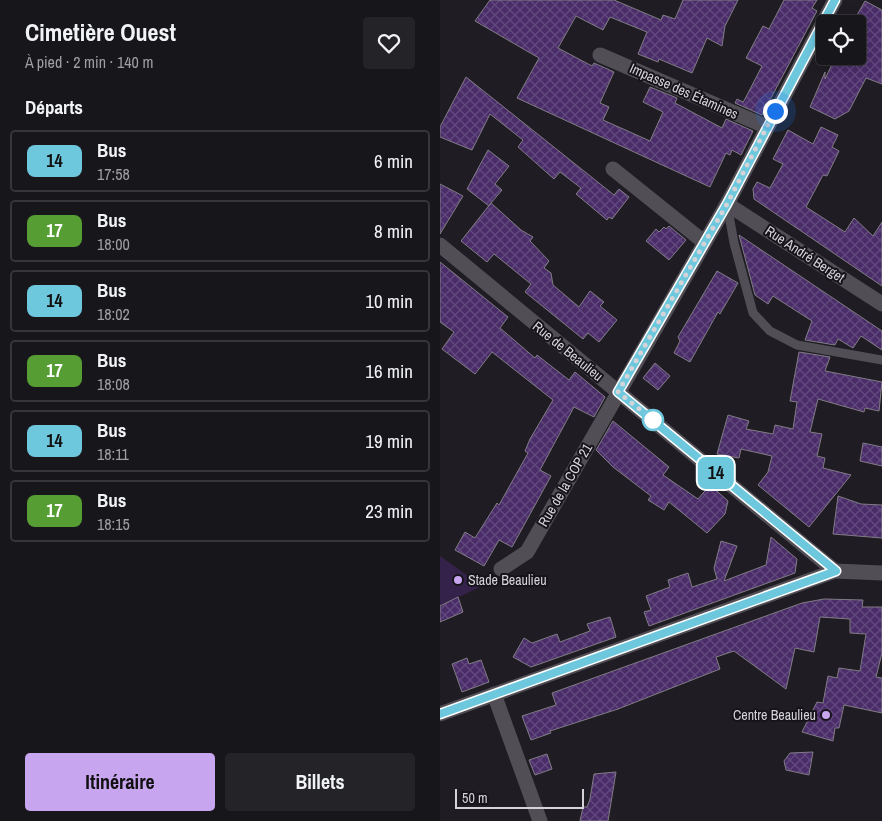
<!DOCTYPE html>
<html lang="fr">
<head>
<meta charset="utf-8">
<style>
	:root { --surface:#17161a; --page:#242327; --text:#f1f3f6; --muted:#9e9fa2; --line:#363539; --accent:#c7a6ef }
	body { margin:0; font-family:"Archivo Narrow",sans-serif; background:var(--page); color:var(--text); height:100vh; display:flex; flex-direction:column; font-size:19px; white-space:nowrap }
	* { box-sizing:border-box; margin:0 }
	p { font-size:16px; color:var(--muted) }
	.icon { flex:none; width:28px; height:28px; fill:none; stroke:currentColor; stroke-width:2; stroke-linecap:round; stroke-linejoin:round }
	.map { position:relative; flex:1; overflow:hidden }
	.sheet { display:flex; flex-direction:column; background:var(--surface); width:440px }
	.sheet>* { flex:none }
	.badge { padding:0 10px; border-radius:8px; font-size:18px; line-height:32px }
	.tools { position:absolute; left:376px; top:15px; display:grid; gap:10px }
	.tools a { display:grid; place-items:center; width:50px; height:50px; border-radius:5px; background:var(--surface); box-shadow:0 2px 12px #0003,0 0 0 1px var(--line); font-size:25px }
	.scale { position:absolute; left:15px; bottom:12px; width:129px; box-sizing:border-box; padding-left:5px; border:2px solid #d4d3d7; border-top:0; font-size:14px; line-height:18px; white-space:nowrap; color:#d4d3d7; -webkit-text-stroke:4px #16141a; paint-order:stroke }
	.you { position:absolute; width:25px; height:25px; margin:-12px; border:4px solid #fff; border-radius:50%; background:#1a73e8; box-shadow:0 0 0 8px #1a73e833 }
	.map>.badge { position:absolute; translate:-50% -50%; box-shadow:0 0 0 2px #fff }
	h2 { padding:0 25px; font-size:19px; line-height:45px }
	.round { display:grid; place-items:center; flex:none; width:52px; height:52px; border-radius:5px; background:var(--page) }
	.summary { display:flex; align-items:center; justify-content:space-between; height:85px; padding:0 25px }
	h1 { font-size:24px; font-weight:700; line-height:38px }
	.button { display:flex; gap:10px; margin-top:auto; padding:10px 25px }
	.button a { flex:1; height:58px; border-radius:5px; background:var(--accent); color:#111; font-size:20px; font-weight:700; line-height:58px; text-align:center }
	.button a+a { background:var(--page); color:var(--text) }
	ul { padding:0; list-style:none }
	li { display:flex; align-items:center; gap:15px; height:62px; margin:0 10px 8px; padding:0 15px; border:2px solid var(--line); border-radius:5px }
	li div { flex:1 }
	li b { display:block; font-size:19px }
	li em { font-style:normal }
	li .badge { min-width:55px; font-weight:700; text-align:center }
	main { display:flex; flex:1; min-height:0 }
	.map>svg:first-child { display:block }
	.grass { fill:#35224a }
	.building { fill:url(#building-cross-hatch); stroke:#807c84 }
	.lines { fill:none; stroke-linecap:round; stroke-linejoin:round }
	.service { stroke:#514e56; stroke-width:9 }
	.minor { stroke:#514e56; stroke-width:15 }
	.line-casing { stroke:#fff; stroke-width:11 }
	.line { stroke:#6dc7dd; stroke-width:8 }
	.walk { stroke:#d4d3d7; stroke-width:5; stroke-dasharray:0 9 }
	.stop-dot { fill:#fff; stroke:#6dc7dd; stroke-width:2.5 }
	.poi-dot { fill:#c7a6ef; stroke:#16141a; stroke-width:2 }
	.labels { text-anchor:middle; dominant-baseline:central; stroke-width:4; stroke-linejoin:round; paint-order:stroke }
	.street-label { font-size:14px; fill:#d4d3d7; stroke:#16141a }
	.poi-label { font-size:14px; fill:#d4d3d7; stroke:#16141a; text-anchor:start }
</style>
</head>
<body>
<main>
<section class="sheet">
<div class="summary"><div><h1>Cimetière Ouest</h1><p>À pied · 2 min · 140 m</p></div><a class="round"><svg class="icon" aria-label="heart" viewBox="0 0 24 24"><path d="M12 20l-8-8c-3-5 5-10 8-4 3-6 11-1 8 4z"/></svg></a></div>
<h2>Départs</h2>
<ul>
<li><span class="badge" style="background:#6dc7dd;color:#111">14</span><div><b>Bus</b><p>17:58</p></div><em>6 min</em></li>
<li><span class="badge" style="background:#569e33;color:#fff">17</span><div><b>Bus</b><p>18:00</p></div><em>8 min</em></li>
<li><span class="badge" style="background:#6dc7dd;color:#111">14</span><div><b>Bus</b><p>18:02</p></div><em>10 min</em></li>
<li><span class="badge" style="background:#569e33;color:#fff">17</span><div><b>Bus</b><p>18:08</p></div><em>16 min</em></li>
<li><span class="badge" style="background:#6dc7dd;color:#111">14</span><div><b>Bus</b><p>18:11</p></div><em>19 min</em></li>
<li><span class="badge" style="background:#569e33;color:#fff">17</span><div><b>Bus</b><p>18:15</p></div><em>23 min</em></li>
</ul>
<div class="button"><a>Itinéraire</a><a>Billets</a></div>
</section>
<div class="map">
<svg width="442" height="821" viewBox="0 0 442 821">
	<defs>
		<pattern id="building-cross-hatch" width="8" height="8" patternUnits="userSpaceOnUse" patternTransform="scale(1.25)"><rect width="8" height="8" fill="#4a2c69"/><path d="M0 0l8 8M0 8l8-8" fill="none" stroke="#634a7e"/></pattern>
	</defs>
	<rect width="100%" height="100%" fill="#1f1d23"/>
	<!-- grass -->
	<polygon class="grass" points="0,556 42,586 0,606"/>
	<!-- building -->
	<g class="building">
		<polygon points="50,0 174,0 221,20 223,15 235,19 243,0 298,0 285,26 282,46 267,38 252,73 219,59 218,62 198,54 207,32 170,17 163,30 136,16 118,48 152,66 154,63 174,72 160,103 169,107 163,120 210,141 223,112 203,102 210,87 237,98 235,103 282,128 286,119 313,131 301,155 292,150 290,155 286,153 270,187 77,98 99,58 35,21"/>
		<polygon points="344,0 377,0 372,8 377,11 322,115 295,103 297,99 303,102 305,99 322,66 306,58 323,26 329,29"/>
		<polygon points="425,1 442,10 442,84 426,78 409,111 395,119 370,107 385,72 385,79 396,56 418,56 418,24 412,24"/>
		<polygon points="26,77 174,195 179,189 189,197 172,219 169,217 167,220 136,194 141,188 120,172 114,179 78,147 83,140 50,114 32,150 0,137 0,127"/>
		<polygon points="381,127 398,135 392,147 399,151 387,176 383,175 366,207 405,232 414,218 433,236 442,222 442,286 314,199 313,189 317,182 330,188 343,164 333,159 348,130 373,144"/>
		<polygon points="48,150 69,166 55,184 62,190 51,203 81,230 93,237 90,241 109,261 104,268 111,273 113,285 139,307 150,291 164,302 160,306 177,320 159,342 148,333 143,339 85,292 91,284 54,254 47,262 21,241 51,203 49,206 27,189"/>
		<polygon points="0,184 23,196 0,234"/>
		<polygon points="229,226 246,240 229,260 206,241 216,229 219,232 224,227 226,229"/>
		<polygon points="299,235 442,331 442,350 421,336 413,348 398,339 395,345 365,340 372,321 333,296 328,304 315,295"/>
		<polygon points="0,262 68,317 60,328 95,358 97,355 129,380 135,372 165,397 154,417 134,407 100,470 111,476 72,547 59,540 44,566 15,550 25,532 35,538 57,503 59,505 88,453 85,451 90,439 113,400 52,352 35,374 2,349 14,332 0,322"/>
		<polygon points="277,271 298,283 280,314 278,312 250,362 234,353 240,341 238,337"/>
		<polygon points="359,352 390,357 385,371 442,382 439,411 425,408 424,412 378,399 370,432 382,434 377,456 385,458 383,468 411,475 369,527 318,485 328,472 332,456 301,449 299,458 277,454 288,415 309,421 306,429 333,434 335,425 353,429 357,402 350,401"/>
		<polygon points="215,363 230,376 218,390 203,378"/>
		<polygon points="173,421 229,467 223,475 258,499 270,485 288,501 285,514 267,533 229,502 224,510 208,500 211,496 173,467 156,450"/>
		<polygon points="423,443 442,447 442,466 420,461"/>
		<polygon points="398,496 421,504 442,505 442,538 393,534"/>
		<polygon points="331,537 357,559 355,573 209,626 204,612 211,610 206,596 230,587 228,580 248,573 252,587 277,579 274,568 281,541 297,546 284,581 326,565"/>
		<polygon points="18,597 23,612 0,622 0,606"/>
		<polygon points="384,599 423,600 422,607 442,607 442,653 436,677 442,678 442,713 404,705 399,728 395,728 393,741 362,732 377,702 383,703 388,676 397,678 399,668 420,671 426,634 410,633 410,619 380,617 374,652 355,648 346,689 294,651 276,657 280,669 178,709 110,731 111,733 91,740 82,716 116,705 112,693 362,603"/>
		<polygon points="170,617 176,637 91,667 73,657 84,638 92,643 117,634 120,642 150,631 147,624"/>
		<polygon points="27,658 29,664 41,660 49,682 22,692 12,664"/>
		<polygon points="373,752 369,775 346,770 344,761 350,753"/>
		<polygon points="107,754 112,769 95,775 89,760"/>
		<polygon points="176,772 168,821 140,821 143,807 147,807 150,799 154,774"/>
	</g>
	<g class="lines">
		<!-- service -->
		<polyline class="service" points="287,204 294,243 313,313 330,331 357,345 442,360"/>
		<!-- minor -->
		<g class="minor">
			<polyline points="160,55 327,127"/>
			<polyline points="173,169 264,242"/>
			<polyline points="287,204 442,304"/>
			<polyline points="0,245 395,571"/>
			<polyline points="61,569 87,552 287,204 395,0"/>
			<polyline points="54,694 100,821"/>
			<polyline points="0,714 395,571 442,573"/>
		</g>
	</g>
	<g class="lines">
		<!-- line casing -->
		<g class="line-casing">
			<polyline id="line" points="0,714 396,571 178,392 287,204 395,0"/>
		</g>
		<!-- line -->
		<use href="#line" class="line"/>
		<!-- walk -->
		<polyline class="walk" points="213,420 178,392 287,204 335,111"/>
	</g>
	<!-- markers -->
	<circle class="stop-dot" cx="213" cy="420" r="10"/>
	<g class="poi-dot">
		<circle cx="18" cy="580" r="5"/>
		<circle cx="386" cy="715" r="5"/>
	</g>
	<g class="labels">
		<!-- street labels -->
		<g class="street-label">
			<text transform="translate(244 91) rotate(24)">Impasse des Étamines</text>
			<text transform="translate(365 254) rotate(33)">Rue André Berget</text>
			<text transform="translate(128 351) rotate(39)">Rue de Beaulieu</text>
			<text transform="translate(125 485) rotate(-60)">Rue de la COP 21</text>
		</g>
		<!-- poi labels -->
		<g class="poi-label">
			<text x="28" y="580">Stade Beaulieu</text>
			<text x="376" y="715" text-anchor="end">Centre Beaulieu</text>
		</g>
	</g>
</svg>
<div class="tools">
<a><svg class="icon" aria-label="locate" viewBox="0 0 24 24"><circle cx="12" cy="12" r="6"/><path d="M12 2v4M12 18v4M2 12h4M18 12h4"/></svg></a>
</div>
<div class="scale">50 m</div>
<div class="you" style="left:335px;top:111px"></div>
<b class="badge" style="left:276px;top:473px;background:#6dc7dd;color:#111">14</b>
</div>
</main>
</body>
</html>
